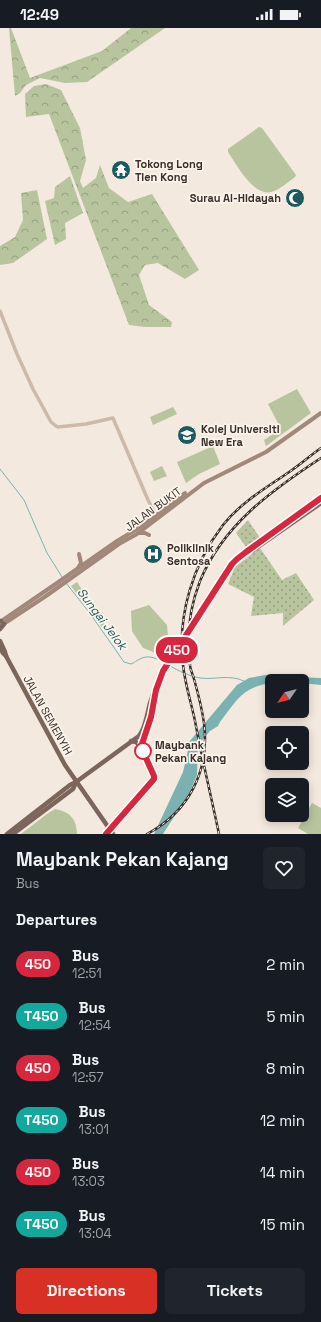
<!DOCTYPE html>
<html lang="en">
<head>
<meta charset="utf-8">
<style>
	:root { --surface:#171b24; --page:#20242c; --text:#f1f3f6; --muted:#9ea1a6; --accent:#d93025 }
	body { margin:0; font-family:"Space Grotesk",sans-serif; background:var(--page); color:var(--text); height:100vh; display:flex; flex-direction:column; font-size:15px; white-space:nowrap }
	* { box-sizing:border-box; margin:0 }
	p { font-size:13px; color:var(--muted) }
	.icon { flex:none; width:22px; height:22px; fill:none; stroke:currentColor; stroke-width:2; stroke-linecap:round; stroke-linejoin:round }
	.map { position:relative; height:806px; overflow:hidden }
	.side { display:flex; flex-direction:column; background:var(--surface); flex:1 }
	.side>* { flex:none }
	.badge { padding:0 8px; border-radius:13px; font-size:14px; line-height:26px }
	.needle { width:26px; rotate:235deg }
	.controls { position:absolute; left:265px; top:646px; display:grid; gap:8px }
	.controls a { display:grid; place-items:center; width:44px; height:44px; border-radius:6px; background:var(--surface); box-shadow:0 2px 10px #0003; font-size:20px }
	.map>.badge { position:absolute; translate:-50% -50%; box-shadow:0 0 0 2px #fff }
	h2 { padding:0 16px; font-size:15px; line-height:36px }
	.round { display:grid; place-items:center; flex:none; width:42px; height:42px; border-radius:6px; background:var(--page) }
	.summary { display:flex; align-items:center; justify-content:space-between; height:68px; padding:0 16px }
	h1 { font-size:19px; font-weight:800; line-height:30px }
	.button { display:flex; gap:8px; margin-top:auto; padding:8px 16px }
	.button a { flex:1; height:46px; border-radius:6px; background:var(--accent); color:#fff; font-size:16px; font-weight:800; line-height:46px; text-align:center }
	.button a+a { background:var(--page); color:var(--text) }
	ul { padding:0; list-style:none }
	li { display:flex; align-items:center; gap:12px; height:52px; padding:0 16px }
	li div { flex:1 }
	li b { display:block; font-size:15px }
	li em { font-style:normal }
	li .badge { min-width:44px; font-weight:700; text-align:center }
	.status { display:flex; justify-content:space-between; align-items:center; height:28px; padding:0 20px; background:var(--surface); direction:ltr }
	.status svg { height:11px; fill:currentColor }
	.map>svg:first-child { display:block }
	.grass { fill:url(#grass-dots) }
	.forest { fill:url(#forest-crowns) }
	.park { fill:#b7c49e }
	.water { fill:#7cb1b2 }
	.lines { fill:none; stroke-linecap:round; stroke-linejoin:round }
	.stream { stroke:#7cb1b2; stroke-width:1 }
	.tertiary { stroke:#cdb9aa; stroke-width:3.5 }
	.secondary { stroke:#a1887b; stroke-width:4 }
	.primary { stroke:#7c655a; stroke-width:4.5 }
	.rail-casing { stroke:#3a2e2a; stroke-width:2.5 }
	.rail { stroke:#fbf4eb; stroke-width:1; stroke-dasharray:3; stroke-linecap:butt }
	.primary-bridge { stroke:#7c655a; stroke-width:4.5 }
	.line-casing { stroke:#fff; stroke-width:9 }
	.line { stroke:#d7263d; stroke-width:6 }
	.stop-dot { fill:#fff; stroke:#d7263d; stroke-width:2 }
	.labels { text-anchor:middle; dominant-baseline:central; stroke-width:3.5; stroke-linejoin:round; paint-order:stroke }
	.poi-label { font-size:11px; font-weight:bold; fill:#3a2e2a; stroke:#fbf4eb; text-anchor:start }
	.street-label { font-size:11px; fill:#3a2e2a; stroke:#fbf4eb }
	.stop-label { font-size:11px; font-weight:bold; fill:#3a2e2a; stroke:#fbf4eb; text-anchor:start }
	.water-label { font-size:12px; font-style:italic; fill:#1d5a5d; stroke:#fbf4eb }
</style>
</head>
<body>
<div class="status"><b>12:49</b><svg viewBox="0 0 49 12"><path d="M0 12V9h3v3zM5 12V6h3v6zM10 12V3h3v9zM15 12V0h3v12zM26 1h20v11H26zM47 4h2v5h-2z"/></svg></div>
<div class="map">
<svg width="321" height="806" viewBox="0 0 321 806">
	<defs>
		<pattern id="grass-dots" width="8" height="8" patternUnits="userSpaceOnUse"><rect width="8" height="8" fill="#b7c49e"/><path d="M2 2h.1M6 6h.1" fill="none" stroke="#96a081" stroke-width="1.8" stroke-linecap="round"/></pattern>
		<pattern id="forest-crowns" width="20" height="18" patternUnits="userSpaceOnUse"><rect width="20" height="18" fill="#b7c49e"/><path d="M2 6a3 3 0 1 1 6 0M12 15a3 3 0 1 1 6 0" fill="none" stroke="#96a081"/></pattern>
	</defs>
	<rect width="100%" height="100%" fill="#f4e9df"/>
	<!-- grass -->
	<g class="grass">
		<polygon points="248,492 260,510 246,519 236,505"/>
		<polygon points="260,520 282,552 296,545 314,572 283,598 283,585 251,588 254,569 228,556 235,539"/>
	</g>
	<!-- forest -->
	<g class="forest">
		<polygon points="9,0 11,0 30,50 102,23 131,0 165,0 87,54 65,55 40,50 26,57 20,65 15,68"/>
		<polygon points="46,56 61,62 80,100 86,132 80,153 83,160 96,150 100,137 109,160 128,174 152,166 199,242 185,251 158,235 145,237 139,247 149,277 172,294 171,299 145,299 129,297 49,86 26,89 25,66 34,58"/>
		<polygon points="70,148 83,185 65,195 66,211 55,217 45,173 54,170 55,159"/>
		<polygon points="37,162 47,211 13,235 0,237 0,218 15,209 23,192 21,165"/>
	</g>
	<!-- park -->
	<g class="park">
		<path d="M259,99L262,100L296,147L295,149C288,154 282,160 274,163C255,172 237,137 228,124V121Z"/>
		<polygon points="297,361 311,385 266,418 264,412 281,401 268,376"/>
		<polygon points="173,379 177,386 153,397 150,389"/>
		<polygon points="213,418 220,436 199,446 186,455 177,434"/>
		<polygon points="162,438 167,448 154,453 150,444"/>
		<polygon points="77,554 106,599 110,606 108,607 71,558"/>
		<polygon points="149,577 167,597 169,620 164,628 143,620 132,603 131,583"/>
		<polygon points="312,775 321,780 321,806 308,806 298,800"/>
		<path d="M55,781C70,784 76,790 77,806H21L47,786Z"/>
	</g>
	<!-- water -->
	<path class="water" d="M271,646C288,646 304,650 321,650V657L302,655V653H272V655C242,659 238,671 220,694L218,698L210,703L198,717L197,747L190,764L163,806H154L183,744L187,727L189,714L237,657L249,650Z"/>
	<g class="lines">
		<!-- stream -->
		<g class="stream">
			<polyline points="0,441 24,472 47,525 62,549"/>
			<path d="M66,555L89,584L124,634L131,636C134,635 137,632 140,631C148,626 158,631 166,635"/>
			<path d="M170,638C179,643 189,648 200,650C215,652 229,646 244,653"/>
		</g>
		<!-- tertiary -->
		<polyline class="tertiary" points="0,283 17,326 33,361 51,394 56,398 58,399 86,396 113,390 148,472 157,489"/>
		<!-- secondary -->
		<g class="secondary">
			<polyline points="138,505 145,505 149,507"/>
			<polyline points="78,540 81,535 79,526"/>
			<polyline points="0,594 57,555 117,513 142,498 185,465"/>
			<polyline points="2,597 46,568 119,516 137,506 204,455 266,424 321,385"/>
		</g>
		<!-- primary -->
		<g class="primary">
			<polyline points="252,523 321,475"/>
			<polyline points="219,558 237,531 321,470"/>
			<polyline points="0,593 1,593"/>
			<polyline points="0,601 4,596"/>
			<polyline points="0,613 5,624 6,628 65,737 113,806"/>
			<polyline points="0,620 3,625 6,628"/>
			<path d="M141,719C141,713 145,708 147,702C151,691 154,679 155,667"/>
			<polyline points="110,802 154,751 154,748 141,719 136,714 131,713"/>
			<path d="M7,806L70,757L76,754L139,708C146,699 147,686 150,675C155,658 164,641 174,627"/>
			<polyline points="13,806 73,761 76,754"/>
		</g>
		<!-- rail casing -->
		<g class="rail-casing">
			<g id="rail">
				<path d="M147,806C189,784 210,742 204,695C202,681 198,665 194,651C193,646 190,642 190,637C186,609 190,579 200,553C223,497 272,462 321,430"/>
				<path d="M219,806C211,768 202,731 195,693C191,674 185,656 183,637C177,587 193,536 223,497C242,473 268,459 292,442C302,435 311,427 321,420"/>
			</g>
		</g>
		<!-- rail -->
		<use href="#rail" class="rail"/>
		<!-- primary-bridge -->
		<polyline class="primary-bridge" points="174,627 219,558"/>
	</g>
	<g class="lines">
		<!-- line casing -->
		<g class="line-casing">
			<polyline id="line" points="106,806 154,751 154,748 141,719 151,689 156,662 163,643 232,536 237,531 246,524 321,470"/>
		</g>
		<!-- line -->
		<use href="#line" class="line"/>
	</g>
	<!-- icons -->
	<defs>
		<g id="temple-disc" transform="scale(1)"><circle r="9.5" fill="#1d5a5d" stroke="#fbf4eb"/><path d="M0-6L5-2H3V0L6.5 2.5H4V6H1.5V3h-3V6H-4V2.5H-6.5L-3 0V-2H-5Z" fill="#fff"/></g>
		<g id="mosque-disc" transform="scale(1)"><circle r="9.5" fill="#1d5a5d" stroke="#fbf4eb"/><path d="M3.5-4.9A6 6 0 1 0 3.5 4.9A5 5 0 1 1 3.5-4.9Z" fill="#fff"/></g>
		<g id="university-disc" transform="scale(1)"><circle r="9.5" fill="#1d5a5d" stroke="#fbf4eb"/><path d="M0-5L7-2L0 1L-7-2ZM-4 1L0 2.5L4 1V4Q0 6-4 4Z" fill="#fff"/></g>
		<g id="hospital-disc" transform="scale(1)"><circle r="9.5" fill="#1d5a5d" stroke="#fbf4eb"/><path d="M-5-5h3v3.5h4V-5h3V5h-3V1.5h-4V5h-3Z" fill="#fff"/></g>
	</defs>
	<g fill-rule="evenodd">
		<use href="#temple-disc" x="121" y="142"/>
		<use href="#mosque-disc" x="295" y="170"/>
		<use href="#university-disc" x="187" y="407"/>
		<use href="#hospital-disc" x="153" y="526"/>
	</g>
	<!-- markers -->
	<circle class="stop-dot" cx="143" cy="723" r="8"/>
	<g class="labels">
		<!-- poi labels -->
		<g class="poi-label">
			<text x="135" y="136">Tokong Long<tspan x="135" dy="13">Tien Kong</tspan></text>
			<text x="281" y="170" text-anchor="end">Surau Al-Hidayah</text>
			<text x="201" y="401">Kolej Universiti<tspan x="201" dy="13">New Era</tspan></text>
			<text x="167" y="520">Poliklinik<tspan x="167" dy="13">Sentosa</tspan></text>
		</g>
		<!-- street labels -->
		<g class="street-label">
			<text transform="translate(153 481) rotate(-36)">JALAN BUKIT</text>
			<text transform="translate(48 687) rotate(61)">JALAN SEMENYIH</text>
		</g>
		<!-- stop labels -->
		<g class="stop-label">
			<text x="155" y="717">Maybank<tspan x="155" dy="13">Pekan Kajang</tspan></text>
		</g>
		<!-- water labels -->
		<g class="water-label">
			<text transform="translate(102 591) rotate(53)">Sungai Jelok</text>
		</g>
	</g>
</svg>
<div class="controls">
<a><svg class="needle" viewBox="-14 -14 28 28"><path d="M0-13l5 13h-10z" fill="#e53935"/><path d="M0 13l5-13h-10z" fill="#9ea1a6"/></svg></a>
<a><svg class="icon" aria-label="locate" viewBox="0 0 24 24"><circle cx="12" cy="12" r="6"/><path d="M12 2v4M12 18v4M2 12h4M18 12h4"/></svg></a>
<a><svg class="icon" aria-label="layers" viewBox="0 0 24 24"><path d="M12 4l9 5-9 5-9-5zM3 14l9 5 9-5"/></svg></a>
</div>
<b class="badge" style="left:177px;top:622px;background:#d7263d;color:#fff">450</b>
</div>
<section class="side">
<div class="summary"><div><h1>Maybank Pekan Kajang</h1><p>Bus</p></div><a class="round"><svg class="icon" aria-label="heart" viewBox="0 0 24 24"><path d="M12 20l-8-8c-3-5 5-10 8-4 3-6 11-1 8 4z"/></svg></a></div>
<h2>Departures</h2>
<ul>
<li><span class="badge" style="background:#d7263d;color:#fff">450</span><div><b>Bus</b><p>12:51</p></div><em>2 min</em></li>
<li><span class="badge" style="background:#12a89d;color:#fff">T450</span><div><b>Bus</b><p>12:54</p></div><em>5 min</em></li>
<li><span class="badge" style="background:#d7263d;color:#fff">450</span><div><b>Bus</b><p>12:57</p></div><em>8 min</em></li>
<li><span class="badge" style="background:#12a89d;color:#fff">T450</span><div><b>Bus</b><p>13:01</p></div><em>12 min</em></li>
<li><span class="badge" style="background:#d7263d;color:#fff">450</span><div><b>Bus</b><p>13:03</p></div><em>14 min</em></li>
<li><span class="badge" style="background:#12a89d;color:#fff">T450</span><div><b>Bus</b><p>13:04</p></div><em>15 min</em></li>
</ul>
<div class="button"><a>Directions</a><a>Tickets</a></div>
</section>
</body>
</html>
